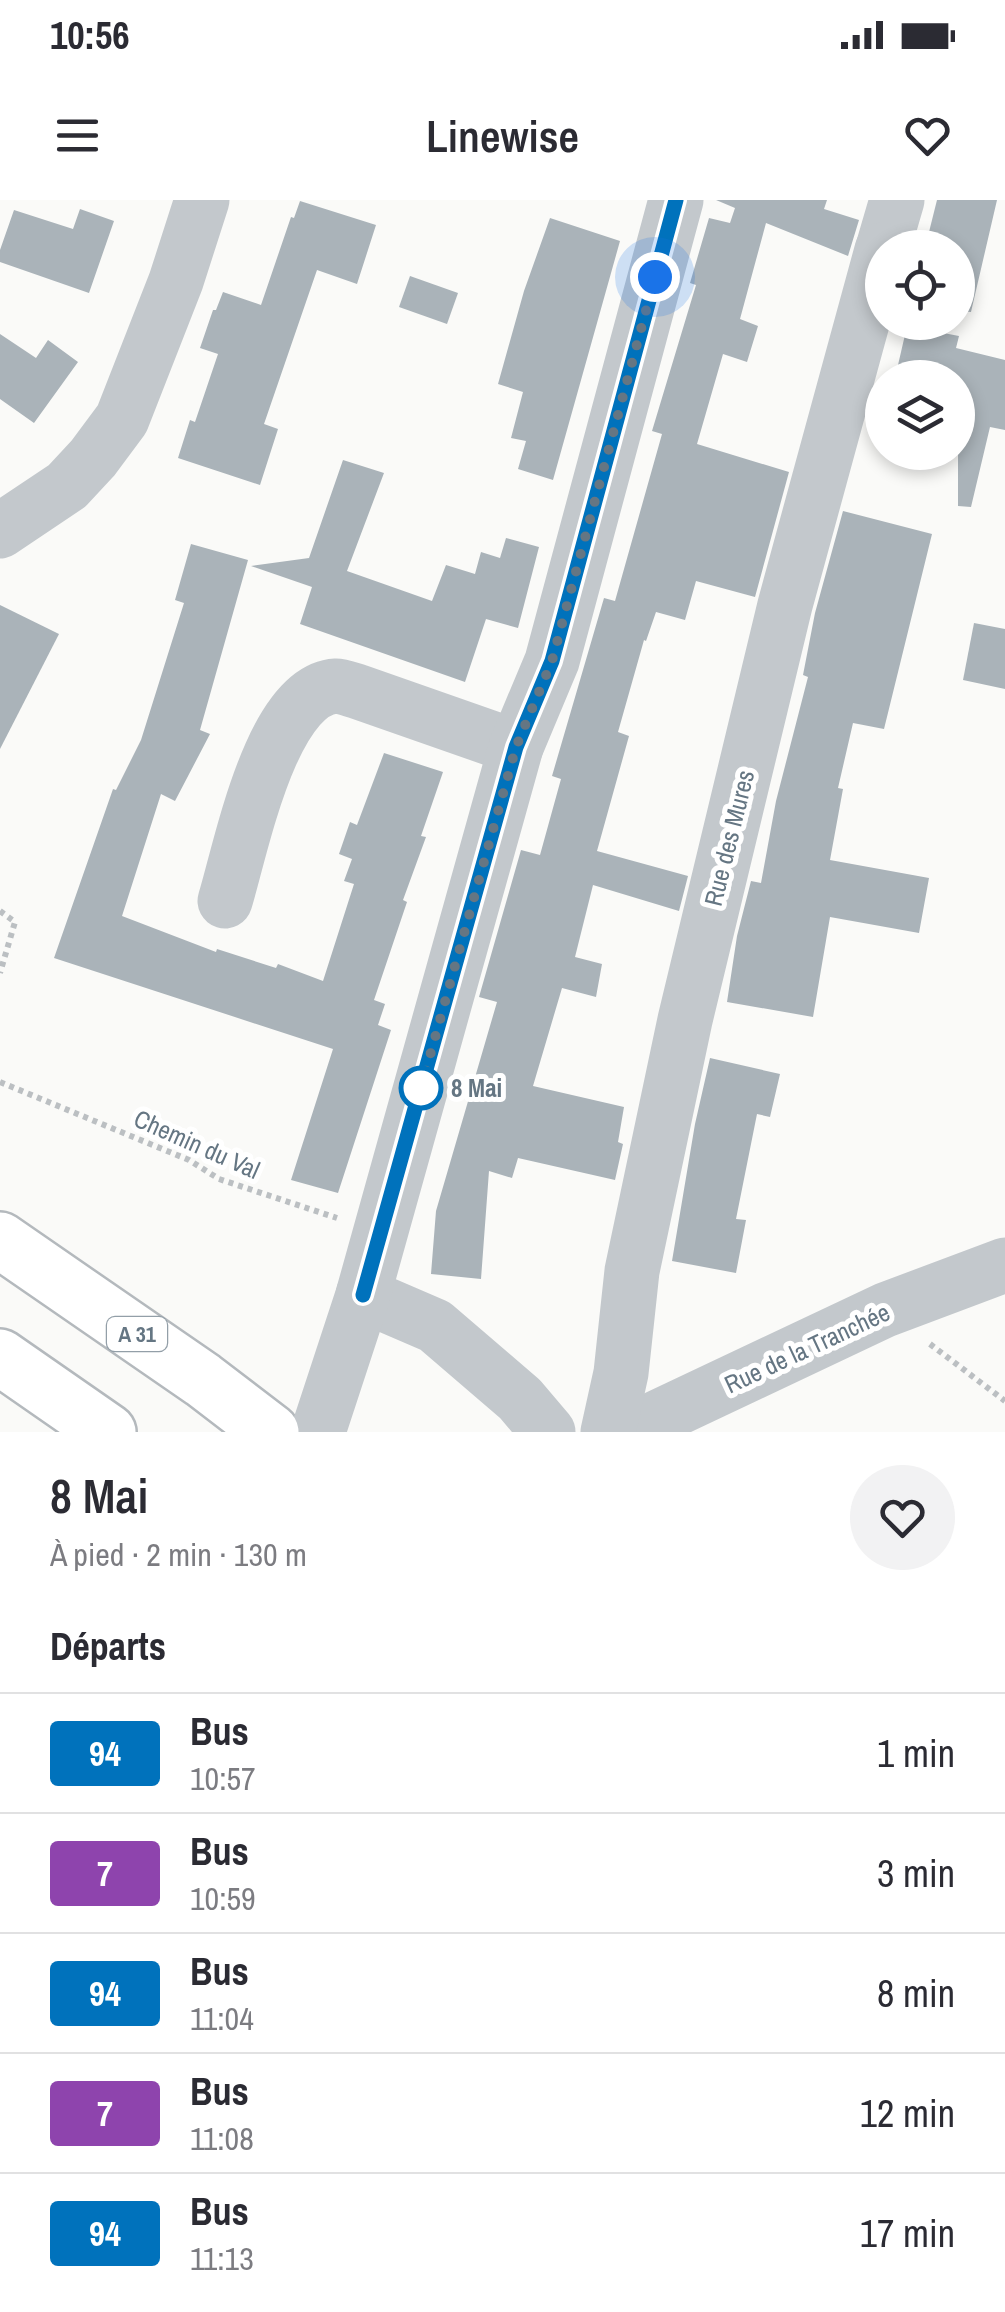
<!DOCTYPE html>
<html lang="fr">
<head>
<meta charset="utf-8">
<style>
	:root { --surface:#fff; --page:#f2f2f3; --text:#2b2b33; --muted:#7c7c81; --line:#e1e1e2 }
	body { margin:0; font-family:"Archivo Narrow",sans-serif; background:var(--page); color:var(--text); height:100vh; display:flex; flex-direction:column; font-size:38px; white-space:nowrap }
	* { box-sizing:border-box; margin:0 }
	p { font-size:32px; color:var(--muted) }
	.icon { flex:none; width:55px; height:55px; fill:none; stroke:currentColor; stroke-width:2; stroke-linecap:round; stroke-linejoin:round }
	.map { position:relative; height:1232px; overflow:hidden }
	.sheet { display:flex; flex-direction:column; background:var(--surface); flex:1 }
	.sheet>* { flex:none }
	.badge { padding:0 20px; border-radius:8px; font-size:35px; line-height:65px }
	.buttons { position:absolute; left:865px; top:30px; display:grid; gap:20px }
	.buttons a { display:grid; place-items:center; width:110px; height:110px; border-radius:50%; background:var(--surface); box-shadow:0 5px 15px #0003; font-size:50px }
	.you { position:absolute; width:50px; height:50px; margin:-25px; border:8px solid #fff; border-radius:50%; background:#1a73e8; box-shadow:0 0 0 15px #1a73e833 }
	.map>.badge { position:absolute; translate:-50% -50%; box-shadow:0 0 0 5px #fff }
	h2 { padding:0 50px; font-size:38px; line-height:90px }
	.round { display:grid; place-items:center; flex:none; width:105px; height:105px; border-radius:52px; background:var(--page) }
	.headline { display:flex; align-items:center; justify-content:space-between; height:170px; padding:0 50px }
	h1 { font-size:48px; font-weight:600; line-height:75px }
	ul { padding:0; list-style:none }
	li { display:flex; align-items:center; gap:30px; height:120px; padding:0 50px; border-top:2px solid var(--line) }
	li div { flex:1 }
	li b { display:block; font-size:38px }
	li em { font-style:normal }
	li .badge { min-width:110px; font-weight:700; text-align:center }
	.status { display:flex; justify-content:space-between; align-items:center; height:70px; padding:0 50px; background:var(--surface); direction:ltr }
	.status svg { height:28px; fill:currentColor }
	header { display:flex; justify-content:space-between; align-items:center; height:130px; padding:0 50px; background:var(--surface); font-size:45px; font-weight:600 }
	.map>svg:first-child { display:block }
	.building { fill:#aab3b9 }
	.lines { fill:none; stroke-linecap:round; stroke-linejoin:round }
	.highway-casing { stroke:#b4b9bd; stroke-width:60 }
	.path { stroke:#bbbfc2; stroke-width:6; stroke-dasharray:5 5; stroke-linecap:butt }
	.minor { stroke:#c3c8cc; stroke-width:55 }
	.highway { stroke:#fff; stroke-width:55 }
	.line-casing { stroke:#fff; stroke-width:22 }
	.line { stroke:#0072bc; stroke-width:15 }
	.walk { stroke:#657683; stroke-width:10; stroke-dasharray:0 18 }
	.stop-dot { fill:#fff; stroke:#0072bc; stroke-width:5 }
	.labels { text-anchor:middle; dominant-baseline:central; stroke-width:10; stroke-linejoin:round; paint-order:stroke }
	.shield { fill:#fff; stroke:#939fa8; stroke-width:2.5 }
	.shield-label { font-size:22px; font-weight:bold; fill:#657683 }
	.street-label { font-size:25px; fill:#657683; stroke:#fff }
	.stop-label { font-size:25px; font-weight:bold; fill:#657683; stroke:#fff; text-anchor:start }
</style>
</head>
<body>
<div class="status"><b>10:56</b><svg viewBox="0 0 49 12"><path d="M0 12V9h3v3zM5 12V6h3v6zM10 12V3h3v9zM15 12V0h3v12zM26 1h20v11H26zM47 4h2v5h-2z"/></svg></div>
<header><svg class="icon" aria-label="menu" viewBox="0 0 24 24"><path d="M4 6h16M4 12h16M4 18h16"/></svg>Linewise<svg class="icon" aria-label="heart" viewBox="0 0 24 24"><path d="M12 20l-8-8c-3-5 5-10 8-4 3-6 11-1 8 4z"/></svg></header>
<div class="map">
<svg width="1005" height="1232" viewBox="0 0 1005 1232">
	<rect width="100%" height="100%" fill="#fafaf8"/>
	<!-- building -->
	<g class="building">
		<polygon points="716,0 827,0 824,9 859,20 848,56 766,23 740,119 758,126 747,162 723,154 697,244 789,272 755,397 696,381 685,420 656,412 646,441 644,440 618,532 629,536 597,651 688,676 679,711 593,685 575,757 602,764 596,797 562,788 533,886 624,907 618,942 623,944 615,980 518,958 512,978 489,971 481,1079 431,1074 436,1011 497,802 479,797 521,650 540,655 561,579 552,576 604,398 615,401 662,234 652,231 696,85 690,83 709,18 730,23 735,8"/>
		<polygon points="937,0 997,0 971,112 958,111 958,48 925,48"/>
		<polygon points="300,1 376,25 357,84 317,70 264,224 278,229 260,285 178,258 190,220 195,222 218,154 200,148 213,110 216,110 223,92 261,105 291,17 294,18"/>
		<polygon points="80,9 114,21 89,93 0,62 0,50 14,10 73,29"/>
		<polygon points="550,18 620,41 553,280 518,269 526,241 511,238 523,192 498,184 524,91"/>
		<polygon points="410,76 458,93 447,124 399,107"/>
		<polygon points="907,126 959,136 956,148 1005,160 1005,230 990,227 971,307 958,306 958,178 895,178"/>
		<polygon points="0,134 36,158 48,140 78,162 34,223 0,199"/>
		<polygon points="343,260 384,273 347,371 432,401 446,365 475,374 481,352 500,358 506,338 539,347 518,428 486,419 465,482 300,424 312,387 251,366 309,358"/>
		<polygon points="843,311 932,334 884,529 853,523 838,588 843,589 830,660 929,678 919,733 830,717 813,817 727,802 737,736 751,681 761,683 776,601 808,477 803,475 815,413"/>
		<polygon points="191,344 248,360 200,530 210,534 175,601 161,594 122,716 216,752 217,749 276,768 278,764 323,781 354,684 344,681 352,659 339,654 350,622 357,625 384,553 443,572 421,636 426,637 403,700 407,702 374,800 385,804 378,825 391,830 338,993 291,980 333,849 54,758 113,589 116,590 141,540 184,403 175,400"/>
		<polygon points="0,405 59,434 0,549"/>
		<polygon points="974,423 1005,429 1005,489 963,480"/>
		<polygon points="710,858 780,874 770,917 757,914 736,1019 746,1020 736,1073 672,1061 695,924"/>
	</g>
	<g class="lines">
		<!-- highway casing -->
		<g class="highway-casing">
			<g id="highway">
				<polyline points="0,1040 203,1180 271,1232"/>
				<polyline points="0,1157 108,1232"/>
			</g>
		</g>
		<!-- path -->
		<g class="path">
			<polyline points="0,711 15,722 0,773"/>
			<polyline points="0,882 189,960 219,979 337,1018"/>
			<polyline points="930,1144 1005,1201"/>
		</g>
		<!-- minor -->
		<g class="minor">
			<polyline points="883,48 897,0"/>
			<polyline points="0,331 67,286 93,258 122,219 176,81 202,0"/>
			<path d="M225,701C241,649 271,490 336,486C342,486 352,490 359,492L516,547"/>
			<polyline points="363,1095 435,1126 520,1199 548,1232"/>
			<polyline points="609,1230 652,1220 885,1110 1005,1065"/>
			<polyline points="318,1232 363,1095 516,547 552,461 676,0"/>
			<polyline points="608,1232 621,1173 632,1071 685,820 785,405 882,50"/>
		</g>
		<!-- highway -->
		<use href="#highway" class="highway"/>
	</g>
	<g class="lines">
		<!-- line casing -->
		<g class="line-casing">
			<polyline id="line" points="363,1095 516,547 552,461 676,0"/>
		</g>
		<!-- line -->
		<use href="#line" class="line"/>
		<!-- walk -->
		<polyline class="walk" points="421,888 516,547 552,461 655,77"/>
	</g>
	<!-- markers -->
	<circle class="stop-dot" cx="421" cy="888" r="20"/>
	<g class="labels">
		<!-- shield labels -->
		<rect class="shield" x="107" y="1117" width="60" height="34" rx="8"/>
		<g class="shield-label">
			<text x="137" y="1134">A 31</text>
		</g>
		<!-- street labels -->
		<g class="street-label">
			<text transform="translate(729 638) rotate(-76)">Rue des Mures</text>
			<text transform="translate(197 944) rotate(24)">Chemin du Val</text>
			<text transform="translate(807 1148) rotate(-25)">Rue de la Tranchée</text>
		</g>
		<!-- stop labels -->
		<g class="stop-label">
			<text x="451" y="888">8 Mai</text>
		</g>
	</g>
</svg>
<div class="buttons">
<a><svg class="icon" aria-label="locate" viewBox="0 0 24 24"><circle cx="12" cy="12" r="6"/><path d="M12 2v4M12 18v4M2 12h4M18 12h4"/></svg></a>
<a><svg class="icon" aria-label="layers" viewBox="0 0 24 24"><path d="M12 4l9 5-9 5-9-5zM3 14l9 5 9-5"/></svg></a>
</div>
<div class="you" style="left:655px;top:77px"></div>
</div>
<section class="sheet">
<div class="headline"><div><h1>8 Mai</h1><p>À pied · 2 min · 130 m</p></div><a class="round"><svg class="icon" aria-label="heart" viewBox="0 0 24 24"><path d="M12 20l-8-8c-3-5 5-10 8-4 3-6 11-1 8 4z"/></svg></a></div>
<h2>Départs</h2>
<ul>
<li><span class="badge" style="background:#0072bc;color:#fff">94</span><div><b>Bus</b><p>10:57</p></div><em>1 min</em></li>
<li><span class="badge" style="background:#8e44ad;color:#fff">7</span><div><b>Bus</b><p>10:59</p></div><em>3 min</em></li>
<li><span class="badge" style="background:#0072bc;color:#fff">94</span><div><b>Bus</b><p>11:04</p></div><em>8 min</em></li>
<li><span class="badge" style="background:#8e44ad;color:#fff">7</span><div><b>Bus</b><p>11:08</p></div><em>12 min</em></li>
<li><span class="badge" style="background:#0072bc;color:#fff">94</span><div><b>Bus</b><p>11:13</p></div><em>17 min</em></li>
</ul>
</section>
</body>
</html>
